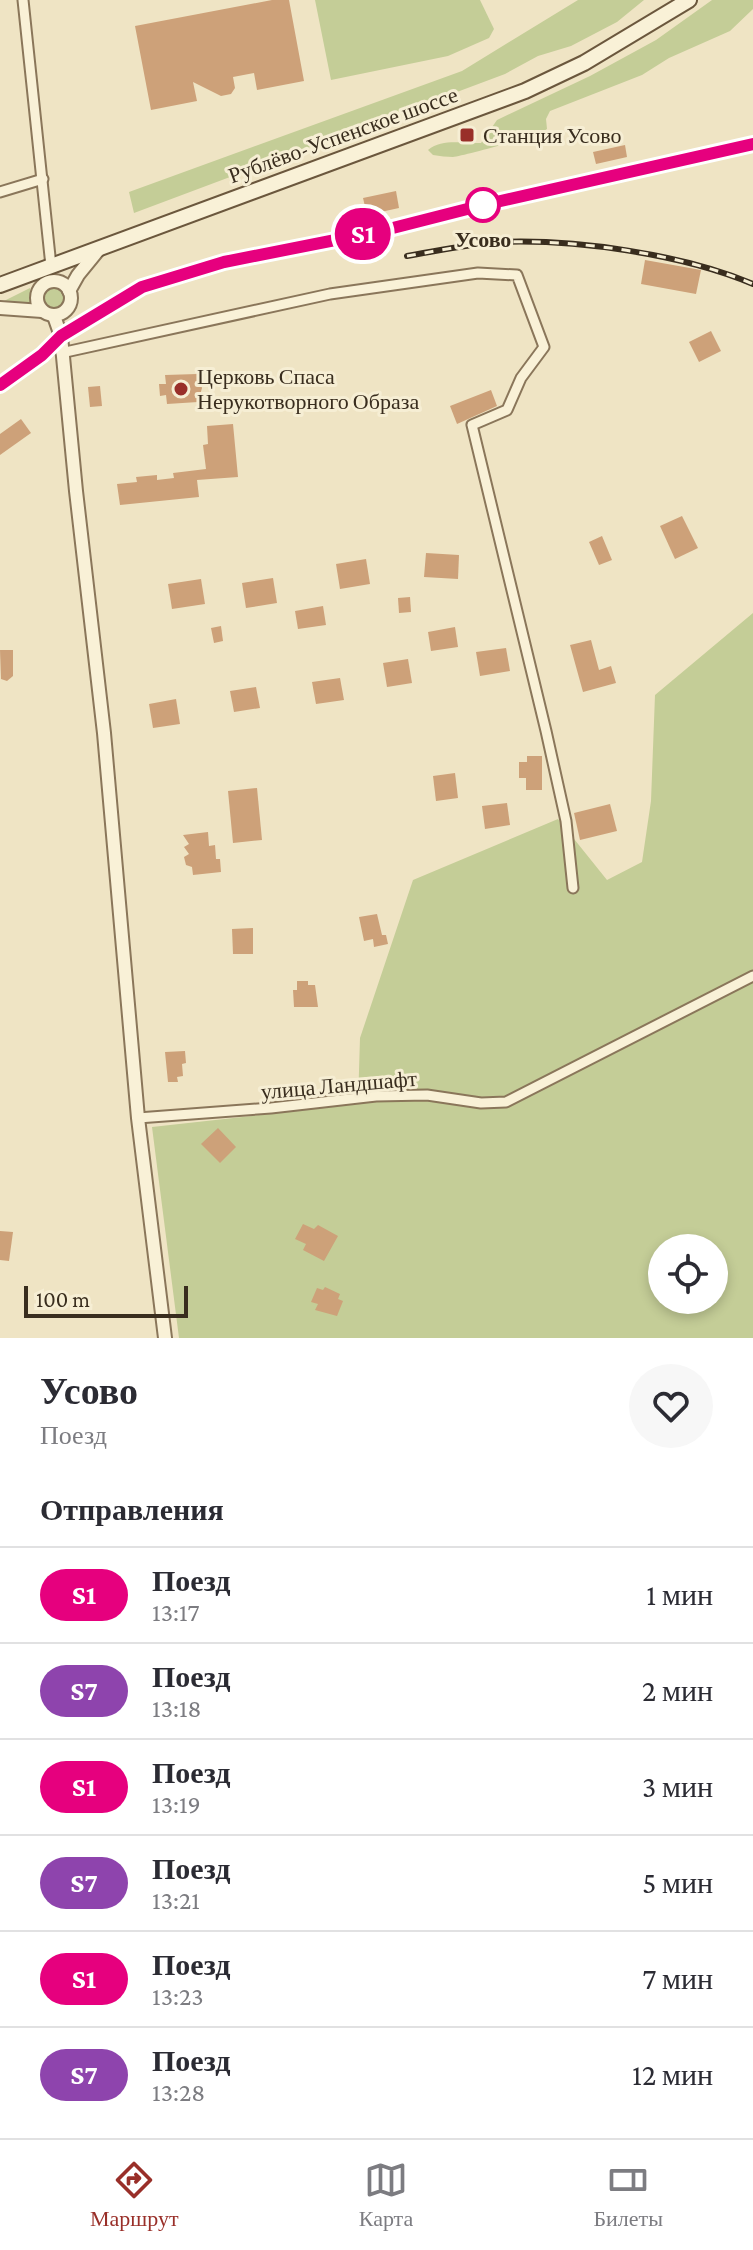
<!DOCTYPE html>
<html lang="ru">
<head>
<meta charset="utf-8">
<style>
	:root { --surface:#fff; --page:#f7f7f7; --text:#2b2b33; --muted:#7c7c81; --line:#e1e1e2; --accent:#992f29 }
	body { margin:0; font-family:"Crimson Pro",serif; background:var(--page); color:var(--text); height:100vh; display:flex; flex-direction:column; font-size:30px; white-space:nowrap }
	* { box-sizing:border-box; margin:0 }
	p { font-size:26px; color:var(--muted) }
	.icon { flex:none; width:44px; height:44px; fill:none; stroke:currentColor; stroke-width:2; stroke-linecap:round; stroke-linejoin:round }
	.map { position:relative; height:1338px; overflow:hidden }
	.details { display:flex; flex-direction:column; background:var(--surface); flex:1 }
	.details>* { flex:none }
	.badge { padding:0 16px; border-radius:26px; font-size:28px; line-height:52px }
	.buttons { position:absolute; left:648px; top:1234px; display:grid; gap:16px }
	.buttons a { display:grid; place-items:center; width:80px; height:80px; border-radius:50%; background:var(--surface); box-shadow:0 4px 12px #0003; font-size:40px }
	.scale { position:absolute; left:24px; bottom:20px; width:164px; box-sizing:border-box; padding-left:8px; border:4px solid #392d1e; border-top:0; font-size:22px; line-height:28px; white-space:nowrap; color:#392d1e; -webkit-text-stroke:6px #f6eed4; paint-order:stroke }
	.map>.badge { position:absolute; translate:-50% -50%; box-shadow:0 0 0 4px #fff }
	h2 { padding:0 40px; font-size:30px; line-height:72px }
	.round { display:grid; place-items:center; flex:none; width:84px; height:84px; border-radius:42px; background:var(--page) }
	.head { display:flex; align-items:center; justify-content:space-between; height:136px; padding:0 40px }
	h1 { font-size:38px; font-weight:700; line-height:60px }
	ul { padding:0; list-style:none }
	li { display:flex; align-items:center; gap:24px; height:96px; padding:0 40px; border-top:2px solid var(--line) }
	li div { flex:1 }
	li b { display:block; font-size:30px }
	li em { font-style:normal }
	li .badge { min-width:88px; font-weight:700; text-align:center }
	.tab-bar { display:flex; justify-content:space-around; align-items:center; height:112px; border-top:2px solid var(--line); background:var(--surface); font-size:22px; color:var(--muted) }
	.tab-bar a { display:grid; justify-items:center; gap:4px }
	.tab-bar .selected { color:var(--accent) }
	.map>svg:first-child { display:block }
	.green { fill:#c4cd97; fill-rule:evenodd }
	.building { fill:#cda179 }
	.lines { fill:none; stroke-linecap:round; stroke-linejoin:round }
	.minor-casing { stroke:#8a765a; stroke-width:13 }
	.tertiary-casing { stroke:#8a765a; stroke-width:16 }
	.secondary-casing { stroke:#6b573d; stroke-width:18 }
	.minor { stroke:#f9f1d7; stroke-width:9 }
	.tertiary { stroke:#f9f1d7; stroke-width:12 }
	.secondary { stroke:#f9f1d7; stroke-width:14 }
	.rail-casing { stroke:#392d1e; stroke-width:6 }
	.rail { stroke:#f6eed4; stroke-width:3; stroke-dasharray:9; stroke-linecap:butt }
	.line-casing { stroke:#fff; stroke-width:18 }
	.line { stroke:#e6007e; stroke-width:12 }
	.poi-dot { fill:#992f29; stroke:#f6eed4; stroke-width:3 }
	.stop-dot { fill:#fff; stroke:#e6007e; stroke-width:4 }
	.labels { text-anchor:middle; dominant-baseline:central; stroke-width:6; stroke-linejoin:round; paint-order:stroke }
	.street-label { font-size:22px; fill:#392d1e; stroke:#f6eed4 }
	.poi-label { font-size:22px; fill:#392d1e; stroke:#f6eed4; text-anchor:start }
	.stop-label { font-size:22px; font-weight:bold; fill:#392d1e; stroke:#f6eed4 }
</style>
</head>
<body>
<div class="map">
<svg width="753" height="1338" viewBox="0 0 753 1338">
	<rect width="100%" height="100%" fill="#efe4c4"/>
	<!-- green -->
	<g class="green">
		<polygon points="315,0 480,0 494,29 489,38 448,56 331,80"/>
		<polygon points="578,0 644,0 617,22 571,46 538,56 505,74 134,213 129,192 462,71"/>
		<path d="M712,0H753V9L730,31L669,58L642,75L550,111L546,119L547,129C539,135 465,156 453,157C447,157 440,156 433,155L428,150C443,138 463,144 481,143L497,120L590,76L656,40Z"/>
		<circle cx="54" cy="298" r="12"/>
		<polygon points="30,288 33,305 0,303"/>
		<path d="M753,613V1338H179L152,1127L358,1104L360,1038L413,880L558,819L607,880L642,862L651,801L655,695ZM662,1248H714V1300H662Z"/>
	</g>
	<!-- building -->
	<g class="building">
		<polygon points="272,0 289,0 304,81 257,90 254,73 233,77 235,88 231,94 221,96 193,82 197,101 151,110 135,26"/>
		<polygon points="625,145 627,157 596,164 593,152"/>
		<polygon points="396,191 399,208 367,215 363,198"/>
		<polygon points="645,260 701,270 696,294 641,284"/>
		<polygon points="711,331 721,351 699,362 689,342"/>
		<polygon points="197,374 202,388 198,402 167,404 166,395 160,396 159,384 166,384 165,375"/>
		<polygon points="100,386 102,406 90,407 88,387"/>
		<polygon points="491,390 497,406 457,424 450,406"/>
		<polygon points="21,419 31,433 0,455 0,434"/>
		<polygon points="233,424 238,477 197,480 199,497 120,505 117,484 137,482 136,477 157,475 157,480 174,478 173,473 206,469 203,445 208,444 207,426"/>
		<polygon points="682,516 698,548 675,559 660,526"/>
		<polygon points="602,536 612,560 599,565 589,542"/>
		<polygon points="426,553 459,555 458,579 424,577"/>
		<polygon points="366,559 370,584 340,589 336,564"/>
		<polygon points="273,578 277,603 246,608 242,583"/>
		<polygon points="201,579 205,604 172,609 168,584"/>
		<polygon points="410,597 411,612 399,613 398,598"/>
		<polygon points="323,606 326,625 298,629 295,611"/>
		<polygon points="221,626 223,641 214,643 211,628"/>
		<polygon points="455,627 458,647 431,651 428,632"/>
		<polygon points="591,640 599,670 611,666 616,683 583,692 570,645"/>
		<polygon points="506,648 510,671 480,676 476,652"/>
		<polygon points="0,650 13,650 13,676 7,681 1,679"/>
		<polygon points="408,659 412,683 387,687 383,663"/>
		<polygon points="340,678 344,700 316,704 312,682"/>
		<polygon points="256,687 260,708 234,712 230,691"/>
		<polygon points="176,699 180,724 153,728 149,704"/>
		<polygon points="527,756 542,756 542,790 526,790 526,778 519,778 519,762 527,762"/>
		<polygon points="455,773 458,798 436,801 433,776"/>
		<polygon points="257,788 262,840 233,843 228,791"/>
		<polygon points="507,803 510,825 485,829 482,806"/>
		<polygon points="610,804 617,831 580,840 574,813"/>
		<polygon points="208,832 209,846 215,845 216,859 220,859 221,872 193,875 192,867 186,865 184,857 189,854 184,847 189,844 183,835"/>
		<polygon points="377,914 382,935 386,935 388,944 374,947 373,939 364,941 359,917"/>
		<polygon points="253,928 253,954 233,954 232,929"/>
		<polygon points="297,981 308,981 308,985 315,985 318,1007 294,1007 293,990 297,990"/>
		<polygon points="185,1051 186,1063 182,1064 183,1076 177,1077 178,1082 168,1082 165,1052"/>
		<polygon points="218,1128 236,1147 220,1163 201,1144"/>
		<polygon points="303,1224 314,1229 318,1225 338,1236 324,1261 303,1250 306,1244 295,1239"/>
		<polygon points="0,1231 13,1232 9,1261 0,1260"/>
		<polygon points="325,1287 340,1294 338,1299 343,1301 337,1316 315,1310 318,1304 311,1302 317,1288 323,1290"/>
	</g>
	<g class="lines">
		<!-- minor casing -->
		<g class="minor-casing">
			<g id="minor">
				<polyline points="23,0 51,266"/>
				<polyline points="0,192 43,179"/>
				<polyline points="61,353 330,294 478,273 517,275 544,347 521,378 507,410 472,425 546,731 566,821 573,888"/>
				<polyline points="138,1118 271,1108 376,1096 427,1095 481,1103 506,1102 753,976"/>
			</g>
		</g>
		<!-- tertiary casing -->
		<g class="tertiary-casing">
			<g id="tertiary">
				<circle cx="54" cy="298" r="17"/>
				<polyline points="69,291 78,275 100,248"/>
				<polyline points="0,308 42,311"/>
				<polyline points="54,316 61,336 76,491 104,733 138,1118 165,1338"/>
			</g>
		</g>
		<!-- secondary casing -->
		<g class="secondary-casing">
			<polyline id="secondary" points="0,285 525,91 584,63 689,0"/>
		</g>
		<!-- minor -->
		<use href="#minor" class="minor"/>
		<!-- tertiary -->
		<use href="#tertiary" class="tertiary"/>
		<!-- secondary -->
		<use href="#secondary" class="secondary"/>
		<!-- rail casing -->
		<g class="rail-casing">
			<g id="rail">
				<path d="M407,256C437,251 469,244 499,242C576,239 682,254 753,284"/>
				<polyline points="0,385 42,355 61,336 142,287 224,262 381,231 483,205 753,145"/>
			</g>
		</g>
		<!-- rail -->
		<use href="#rail" class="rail"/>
	</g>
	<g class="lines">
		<!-- line casing -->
		<g class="line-casing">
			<polyline id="line" points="0,385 42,355 61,336 142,287 224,262 381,231 483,205 753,144"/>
		</g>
		<!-- line -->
		<use href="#line" class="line"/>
	</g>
	<!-- markers -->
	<g class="poi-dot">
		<rect x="459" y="127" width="16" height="16" rx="4"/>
		<circle cx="181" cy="389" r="8"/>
	</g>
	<circle class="stop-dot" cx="483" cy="205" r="16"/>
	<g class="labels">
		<!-- street labels -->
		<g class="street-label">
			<text transform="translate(343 135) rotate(-20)">Рублёво-Успенское шоссе</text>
			<text transform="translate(339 1085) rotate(-5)">улица Ландшафт</text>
		</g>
		<!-- poi labels -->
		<g class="poi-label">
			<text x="483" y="135">Станция Усово</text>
			<text x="197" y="376">Церковь Спаса<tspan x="197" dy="25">Нерукотворного Образа</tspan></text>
		</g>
		<!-- stop labels -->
		<g class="stop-label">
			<text x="483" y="239">Усово</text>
		</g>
	</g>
</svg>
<div class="buttons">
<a><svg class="icon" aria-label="locate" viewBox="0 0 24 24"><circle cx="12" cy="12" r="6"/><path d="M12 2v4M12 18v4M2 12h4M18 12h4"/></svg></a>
</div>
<div class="scale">100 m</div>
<b class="badge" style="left:363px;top:234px;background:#e6007e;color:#fff">S1</b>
</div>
<section class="details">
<div class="head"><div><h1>Усово</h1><p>Поезд</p></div><a class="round"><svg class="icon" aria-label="heart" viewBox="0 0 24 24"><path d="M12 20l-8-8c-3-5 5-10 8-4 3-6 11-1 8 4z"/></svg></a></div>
<h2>Отправления</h2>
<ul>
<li><span class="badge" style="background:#e6007e;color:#fff">S1</span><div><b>Поезд</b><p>13:17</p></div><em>1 мин</em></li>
<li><span class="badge" style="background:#8e44ad;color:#fff">S7</span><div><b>Поезд</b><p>13:18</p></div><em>2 мин</em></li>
<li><span class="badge" style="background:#e6007e;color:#fff">S1</span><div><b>Поезд</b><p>13:19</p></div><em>3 мин</em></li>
<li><span class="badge" style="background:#8e44ad;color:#fff">S7</span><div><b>Поезд</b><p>13:21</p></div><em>5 мин</em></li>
<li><span class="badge" style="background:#e6007e;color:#fff">S1</span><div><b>Поезд</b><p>13:23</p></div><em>7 мин</em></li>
<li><span class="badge" style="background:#8e44ad;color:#fff">S7</span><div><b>Поезд</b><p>13:28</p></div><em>12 мин</em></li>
</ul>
</section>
<nav class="tab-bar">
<a class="selected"><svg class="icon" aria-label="directions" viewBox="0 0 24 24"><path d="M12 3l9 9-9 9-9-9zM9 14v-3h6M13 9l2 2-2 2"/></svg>Маршрут</a>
<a><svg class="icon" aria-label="map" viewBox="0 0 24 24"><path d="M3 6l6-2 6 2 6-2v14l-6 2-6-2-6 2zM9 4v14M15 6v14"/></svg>Карта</a>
<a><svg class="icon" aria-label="tickets" viewBox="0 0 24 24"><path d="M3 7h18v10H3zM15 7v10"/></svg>Билеты</a>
</nav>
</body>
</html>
